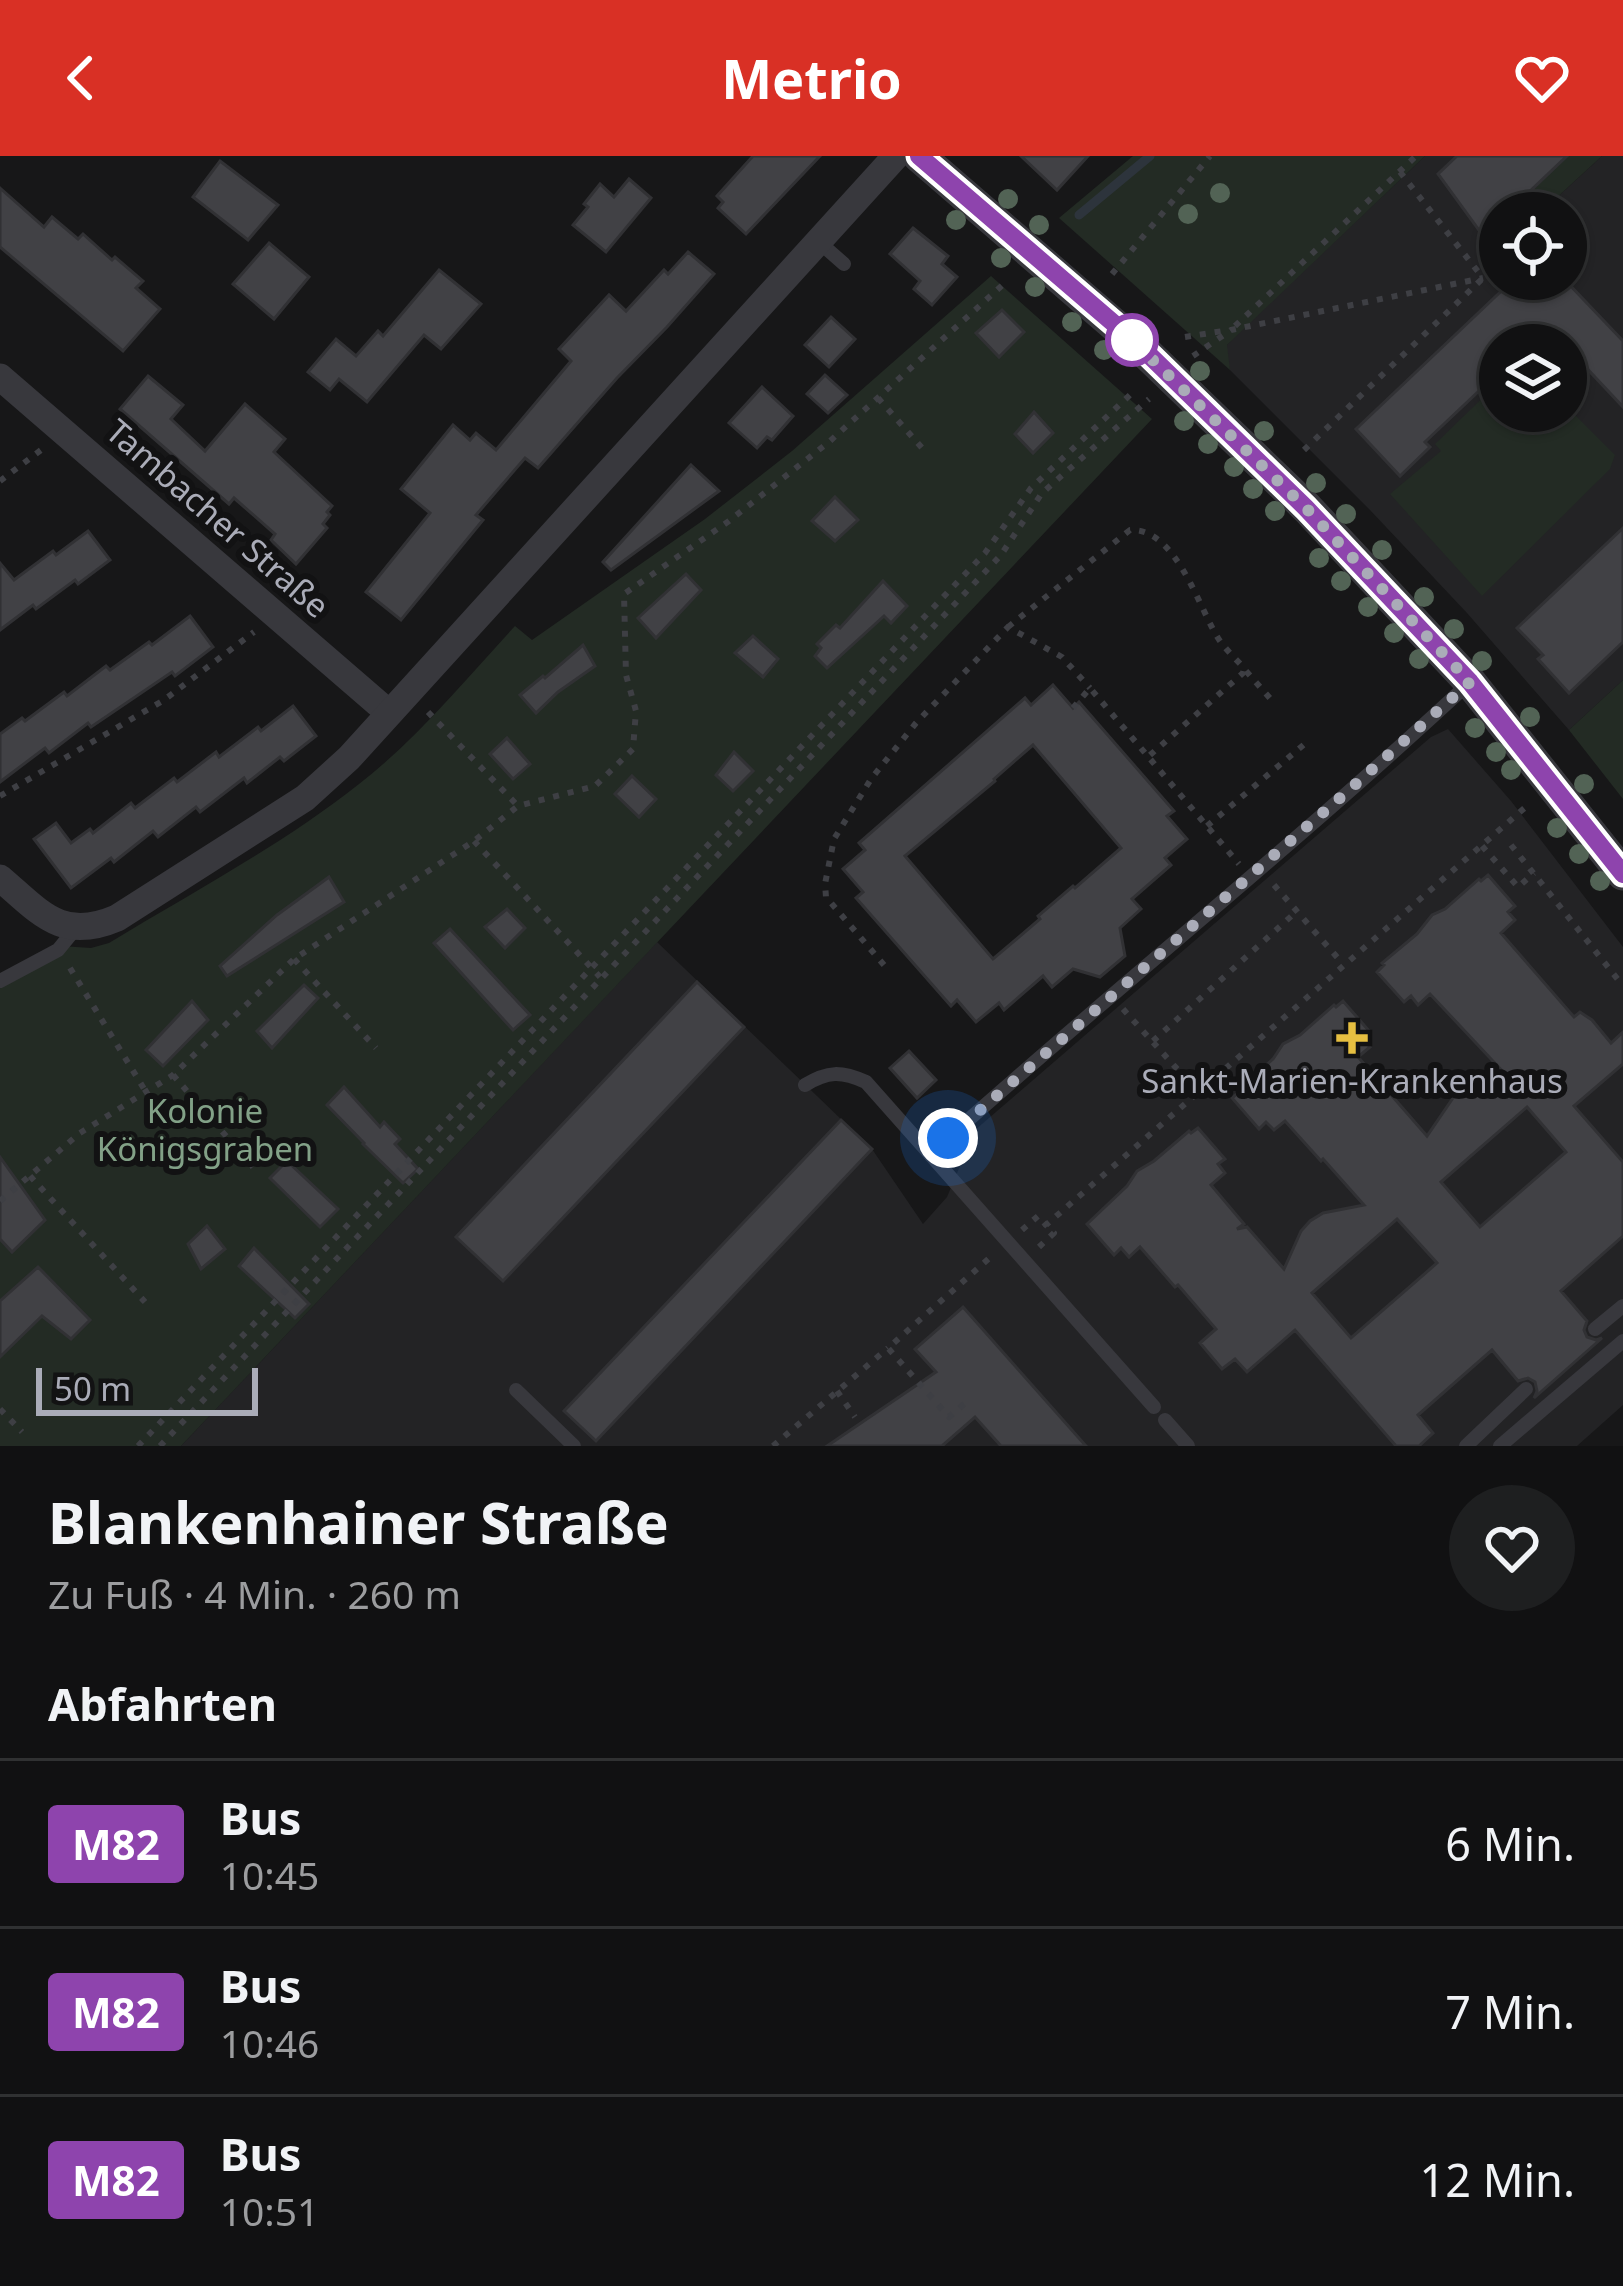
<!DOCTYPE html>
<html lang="de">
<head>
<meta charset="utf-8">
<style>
	:root { --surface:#111112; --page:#1e1f20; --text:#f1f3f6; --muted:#9c9d9f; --line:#303132; --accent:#d93025 }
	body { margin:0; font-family:"Noto Sans",sans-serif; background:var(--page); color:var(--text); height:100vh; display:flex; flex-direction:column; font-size:45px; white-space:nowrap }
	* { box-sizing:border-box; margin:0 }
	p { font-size:39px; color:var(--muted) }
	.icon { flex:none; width:66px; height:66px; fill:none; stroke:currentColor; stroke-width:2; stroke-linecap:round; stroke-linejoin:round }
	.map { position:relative; height:1290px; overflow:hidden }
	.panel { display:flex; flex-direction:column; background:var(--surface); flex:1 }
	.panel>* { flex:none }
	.badge { padding:0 24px; border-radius:9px; font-size:42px; line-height:78px }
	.controls { position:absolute; left:1479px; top:36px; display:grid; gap:24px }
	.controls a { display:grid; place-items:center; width:108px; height:108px; border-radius:50%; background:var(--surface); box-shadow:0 3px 9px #0004,0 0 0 3px var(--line); font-size:60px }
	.scale { position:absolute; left:36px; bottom:30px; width:222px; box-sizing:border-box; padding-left:12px; border:6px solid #aaacb8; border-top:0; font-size:33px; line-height:42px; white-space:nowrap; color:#aaacb8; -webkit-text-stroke:9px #121213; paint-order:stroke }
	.you { position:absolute; width:60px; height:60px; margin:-30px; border:9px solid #fff; border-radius:50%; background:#1a73e8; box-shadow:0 0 0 18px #1a73e833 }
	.map>.badge { position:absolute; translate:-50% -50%; box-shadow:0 0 0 6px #fff }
	h2 { padding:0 48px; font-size:45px; line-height:108px }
	.round { display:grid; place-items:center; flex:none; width:126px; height:126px; border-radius:63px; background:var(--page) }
	.head { display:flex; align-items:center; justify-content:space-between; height:204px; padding:0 48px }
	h1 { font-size:57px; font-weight:700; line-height:90px }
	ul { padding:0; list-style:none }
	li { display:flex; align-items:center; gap:36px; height:168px; padding:0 48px; border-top:3px solid var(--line) }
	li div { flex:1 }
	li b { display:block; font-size:45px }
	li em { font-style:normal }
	li .badge { min-width:132px; font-weight:700; text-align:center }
	header { display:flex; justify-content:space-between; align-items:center; height:156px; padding:0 48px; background:var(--accent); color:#fff; font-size:54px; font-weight:700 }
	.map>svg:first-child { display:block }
	.built { fill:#232325; fill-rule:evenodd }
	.green { fill:#232b24 }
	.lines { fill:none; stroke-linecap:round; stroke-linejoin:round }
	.stream { stroke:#2d343c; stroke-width:9 }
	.building { fill:#414145; stroke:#313134; stroke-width:3; fill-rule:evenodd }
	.path { stroke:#3e3f44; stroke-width:6; stroke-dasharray:6 9; stroke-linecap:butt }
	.service { stroke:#38383d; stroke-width:14 }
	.minor { stroke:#38383d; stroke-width:27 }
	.tertiary { stroke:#38383d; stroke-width:33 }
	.tree { fill:#526355 }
	.line-casing { stroke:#fff; stroke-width:27 }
	.line { stroke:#8e44ad; stroke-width:18 }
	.walk { stroke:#aaacb8; stroke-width:12; stroke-dasharray:0 21.6 }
	.stop-dot { fill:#fff; stroke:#8e44ad; stroke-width:6 }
	.poi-dot { fill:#e6bf41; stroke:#121213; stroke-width:4.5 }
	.labels { text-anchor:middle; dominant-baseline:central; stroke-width:12; stroke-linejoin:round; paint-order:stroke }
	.street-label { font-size:33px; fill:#aaacb8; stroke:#121213 }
	.poi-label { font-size:33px; fill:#aaacb8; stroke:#121213 }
	.park-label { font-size:33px; fill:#82a187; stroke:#121213 }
</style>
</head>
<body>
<header><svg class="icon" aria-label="back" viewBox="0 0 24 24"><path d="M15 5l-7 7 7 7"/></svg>Metrio<svg class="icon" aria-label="heart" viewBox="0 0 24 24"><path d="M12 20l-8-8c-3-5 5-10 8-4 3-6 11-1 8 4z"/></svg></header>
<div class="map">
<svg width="1623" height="1290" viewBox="0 0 1623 1290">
	<rect width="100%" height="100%" fill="#171718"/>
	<!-- built -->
	<g class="built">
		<path d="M1425,0H1567L1524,41L1536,57H1500V123H1566V57H1540L1602,0H1623V524L1569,574L1467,457L1370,354L1230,214L1227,202V189L1235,180ZM1500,189H1566V255H1500Z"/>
		<polygon points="1448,573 1511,645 1623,791 1623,1249 1577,1290 181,1290 657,786 872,993 923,1068 947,1041 975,974 1431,581"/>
	</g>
	<!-- green -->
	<g class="green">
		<polygon points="1133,0 1425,0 1227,189 1230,214 1059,62"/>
		<polygon points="1567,0 1602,0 1540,57 1536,57 1523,42"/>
		<path d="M991,120L1152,263L181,1290H0V818L61,790L91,792L109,787C193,736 282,689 359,628C417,583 465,524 515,470L532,484L705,363L792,295Z"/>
		<polygon points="1500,225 1500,255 1566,255 1566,250 1615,299 1610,313 1482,440 1390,338 1441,295 1435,288"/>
		<polygon points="1623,524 1623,643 1569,574"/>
	</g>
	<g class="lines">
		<!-- stream -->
		<polyline class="stream" points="1079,59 1150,0"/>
	</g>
	<!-- building -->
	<g class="building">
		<polygon points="753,0 820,0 746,78 718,52 723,46 717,40"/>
		<polygon points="1021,0 1088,0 1057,34"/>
		<polygon points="1457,0 1567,0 1507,57 1500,57 1500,103 1438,18"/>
		<polygon points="220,5 278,49 248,84 193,41"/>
		<polygon points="629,23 651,42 606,96 573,69 588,51 584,48 600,28 614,41"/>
		<polygon points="0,32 44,71 52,61 78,83 83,78 112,104 115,101 143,125 136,132 160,153 123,195 0,91"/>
		<polygon points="913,72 948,100 942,108 957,121 932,149 914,133 920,125 890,98"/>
		<polygon points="269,87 309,121 274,163 233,128"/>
		<polygon points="688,96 714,118 667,171 617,222 538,312 525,302 476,359 483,364 401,464 366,436 430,357 401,333 453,269 470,284 476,277 496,294 571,205 559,193 609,139 626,155 664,114 668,118"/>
		<polygon points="439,114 481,148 441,193 424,179 367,246 339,223 330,234 308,216 336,183 356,200 378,175 383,180"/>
		<polygon points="1514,123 1564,123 1623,185 1623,251 1547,170 1527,189 1500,189 1500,215 1425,286 1430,291 1400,320 1356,273"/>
		<polygon points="1002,154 1024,176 999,201 976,177"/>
		<polygon points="831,161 855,183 829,211 805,189"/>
		<polygon points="825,219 847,239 828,257 807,238"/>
		<polygon points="148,220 183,249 171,263 205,295 245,248 285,283 274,296 332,350 327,356 330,359 323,368 327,372 296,408 271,384 275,378 234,342 229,348 120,253"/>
		<polygon points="762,231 793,260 772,284 767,281 757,292 729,267"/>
		<polygon points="1034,256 1053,277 1033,297 1015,278"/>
		<polygon points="691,309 719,335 611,414 603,406"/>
		<polygon points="835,341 858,364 835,385 812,365"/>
		<polygon points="1623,372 1623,486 1569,537 1538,503 1543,499 1517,472"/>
		<polygon points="88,375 110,404 78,428 75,424 36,453 33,449 0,474 0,407 14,424 53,395 56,399"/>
		<polygon points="686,418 701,434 656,482 638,462"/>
		<polygon points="883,425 907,450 891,467 884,460 827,512 815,500 821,492 817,488 836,469 840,472"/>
		<polygon points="190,460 213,491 175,520 172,516 91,571 88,567 49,597 45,592 0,626 0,578 22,562 25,565 64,536 67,540 106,510 110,514 149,486 152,489"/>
		<polygon points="753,480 778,503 763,521 735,497"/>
		<polygon points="583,489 595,510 558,536 536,557 520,539 543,520 545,522"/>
		<path d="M1053,529L1073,552L1079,546L1174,655L1167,660L1187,683L1165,702L1171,709L1132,743L1141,753L1120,772L1125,800L1100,821L1073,813L1052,831L1043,820L1004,854L999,847L976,866L957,844L951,850L856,742L863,736L843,713L865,694L859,687L1025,542L1031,549ZM1033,589L1121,692L1075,732L1073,730L1038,760L1040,763L993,803L905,700L995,625L994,623Z"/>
		<polygon points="293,550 316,580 284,605 280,601 247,627 244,622 200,656 196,651 158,681 153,675 114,706 111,702 71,732 34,683 56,667 71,687 90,673 93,677 131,647 135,652 174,622 177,626 216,596 219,601 258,571 261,575"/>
		<polygon points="507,582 530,608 513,623 490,598"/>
		<polygon points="734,596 753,615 733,635 716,619"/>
		<polygon points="632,620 656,643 639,661 615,638"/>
		<path d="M1488,719L1515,750L1508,756L1515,764L1501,777L1574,861L1580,856L1592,864L1611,887L1623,876V908L1574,950L1623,1006V1080L1561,1135L1587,1165L1584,1174L1587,1181L1596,1184L1602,1182L1534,1242L1537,1235L1535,1226L1528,1222L1518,1225L1492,1194L1418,1259L1433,1277L1419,1290H1396L1295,1174L1247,1216L1235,1203L1222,1213L1200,1187L1216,1173L1178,1129L1175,1131L1140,1091L1129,1101L1121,1092L1114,1099L1087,1068L1127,1030L1137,1015L1154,1005L1189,975L1191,977L1198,972L1225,1003L1218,1008L1225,1017L1211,1029L1244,1068L1237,1073L1247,1071L1284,1113L1301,1075L1310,1065L1323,1057L1364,1049L1323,1003L1321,1005L1285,965L1274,974L1266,966L1259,973L1232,942L1239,936L1237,934L1273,903L1283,888L1300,879L1334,849L1336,851L1343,845L1370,876L1362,882L1370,891L1358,901L1427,980L1455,939L1466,931L1506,919L1430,838L1418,849L1411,840L1404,846L1377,816L1384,809L1382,807L1417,778L1432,759L1445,753L1479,723L1481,725ZM1527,951L1566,996L1480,1071L1441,1026ZM1397,1063L1437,1107L1351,1182L1312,1137Z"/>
		<polygon points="329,721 344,746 227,820 220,810 277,759"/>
		<polygon points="507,753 525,772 505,792 485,771"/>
		<polygon points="450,773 530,859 513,874 434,787"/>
		<polygon points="697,826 744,871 503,1125 456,1081"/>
		<polygon points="304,829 318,842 272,892 257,875"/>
		<polygon points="192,845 208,864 163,910 146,894"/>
		<polygon points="909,895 936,924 917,942 890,912"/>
		<polygon points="344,931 380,971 384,966 400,983 395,988 418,1013 403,1027 363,988 364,987 327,949"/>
		<polygon points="841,964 872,993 596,1285 564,1255"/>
		<polygon points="0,1001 45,1064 12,1096 0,1083"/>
		<polygon points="287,1005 338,1053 320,1071 270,1022"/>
		<polygon points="207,1070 225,1093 201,1113 188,1088"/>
		<polygon points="254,1092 309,1148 295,1162 239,1110"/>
		<polygon points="38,1111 90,1164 71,1183 42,1160 0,1201 0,1145"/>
		<polygon points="963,1151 1086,1290 1001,1290 975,1261 942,1290 827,1290 936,1216 915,1193"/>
	</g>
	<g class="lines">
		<!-- path -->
		<g class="path">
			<polyline points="1400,16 1483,122"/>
			<polyline points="1112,118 1210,0"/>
			<polyline points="1235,170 1416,0"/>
			<polyline points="1185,181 1223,175"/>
			<polyline points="1193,200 1231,174 1483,122"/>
			<polyline points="878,242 923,293"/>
			<polyline points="1304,294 1483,122"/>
			<polyline points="0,325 45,291"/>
			<path d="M1008,471L1130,374C1176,372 1198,450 1218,482C1225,493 1235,502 1244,512L1243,517L1149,600"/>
			<polyline points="1246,515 1275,548"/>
			<polyline points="1073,552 1090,532 1239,708"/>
			<polyline points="428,556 517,649"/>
			<polyline points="0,640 164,544 254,476"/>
			<polyline points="1207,670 1307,586"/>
			<polyline points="474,685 600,821"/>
			<polyline points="1511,689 1623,830"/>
			<polyline points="1482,690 1518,731 1534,717"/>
			<polyline points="1274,729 1343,808"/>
			<polyline points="294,803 376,892"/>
			<polyline points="884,809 826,741 825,728 834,683 871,623 916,567 1008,471 1062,501 1090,532"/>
			<polyline points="70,812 146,936"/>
			<polyline points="1123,853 1197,935"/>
			<polyline points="1153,885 1297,755"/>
			<polyline points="173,919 253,1011"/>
			<polyline points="30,1020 145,1146"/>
			<polyline points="0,1045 80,977 173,919 294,803 474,685 518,650 595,630 633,593 636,555 626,519 624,438 729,365 830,285 1007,125"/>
			<polyline points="1022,1074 1038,1060 1046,1069"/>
			<polyline points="1039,1091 1054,1077 1046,1069 1528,649"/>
			<polyline points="837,1235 855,1261"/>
			<polyline points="964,1248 949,1261 888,1192 994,1098"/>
			<polyline points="0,1253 22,1276"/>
			<polyline points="138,1290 985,397 1031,332 1132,237"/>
			<polyline points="160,1290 1001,399 1042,337 1149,243"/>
			<polyline points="773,1290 888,1192"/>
		</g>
		<!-- service -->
		<g class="service">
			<polyline points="819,86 844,108"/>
			<polyline points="0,825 58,794 76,772"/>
			<path d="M805,929C828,915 841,915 866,926L1154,1251"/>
			<path d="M930,998C1107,839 1294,690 1468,528"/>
			<polyline points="1595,1173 1623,1150"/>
			<polyline points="516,1234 574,1290"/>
			<polyline points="1165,1264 1188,1290"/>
			<polyline points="1466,1290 1526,1233"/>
			<polyline points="1500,1290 1623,1185"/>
		</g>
		<!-- minor -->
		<g class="minor">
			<polyline points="0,221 389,557"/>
			<path d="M0,722C40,756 61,786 117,762L305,642L349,602L896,0"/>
		</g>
		<!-- tertiary -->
		<polyline class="tertiary" points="919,0 1140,191 1307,352 1470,526 1623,718"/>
	</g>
	<!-- trees -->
	<g class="tree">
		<circle cx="1220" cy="37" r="10"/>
		<circle cx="1008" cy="43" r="10"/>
		<circle cx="1188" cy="58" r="10"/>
		<circle cx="956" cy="64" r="10"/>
		<circle cx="1039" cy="69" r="10"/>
		<circle cx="1001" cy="102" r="10"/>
		<circle cx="1035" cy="131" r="10"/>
		<circle cx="1072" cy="166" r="10"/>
		<circle cx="1104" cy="194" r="10"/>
		<circle cx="1200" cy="215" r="10"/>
		<circle cx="1184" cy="265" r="10"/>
		<circle cx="1264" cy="275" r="10"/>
		<circle cx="1208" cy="288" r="10"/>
		<circle cx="1234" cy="311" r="10"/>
		<circle cx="1316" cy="327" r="10"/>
		<circle cx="1253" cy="333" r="10"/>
		<circle cx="1275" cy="355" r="10"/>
		<circle cx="1346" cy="358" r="10"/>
		<circle cx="1382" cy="394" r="10"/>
		<circle cx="1319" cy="402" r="10"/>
		<circle cx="1341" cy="425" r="10"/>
		<circle cx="1424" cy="441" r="10"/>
		<circle cx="1368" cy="451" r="10"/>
		<circle cx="1454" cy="473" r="10"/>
		<circle cx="1394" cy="477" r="10"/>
		<circle cx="1419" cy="503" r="10"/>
		<circle cx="1482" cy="505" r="10"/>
		<circle cx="1530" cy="561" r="10"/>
		<circle cx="1475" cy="572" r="10"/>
		<circle cx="1496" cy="596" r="10"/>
		<circle cx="1511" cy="614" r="10"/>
		<circle cx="1584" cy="628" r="10"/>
		<circle cx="1557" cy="672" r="10"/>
		<circle cx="1579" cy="698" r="10"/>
		<circle cx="1600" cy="725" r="10"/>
	</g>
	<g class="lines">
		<!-- line casing -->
		<g class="line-casing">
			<polyline id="line" points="919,0 1140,190 1306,352 1470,526 1623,718"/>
		</g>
		<!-- line -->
		<use href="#line" class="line"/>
		<!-- walk -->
		<polyline class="walk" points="948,982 1349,634 1470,526 1306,352 1132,184"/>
	</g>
	<!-- markers -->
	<circle class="stop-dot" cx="1132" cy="184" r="24"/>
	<path class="poi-dot" d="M1346 864h12v12h12v12h-12v12h-12v-12h-12v-12h12z"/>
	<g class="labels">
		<!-- street labels -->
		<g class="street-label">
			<text transform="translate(218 362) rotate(41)">Tambacher Straße</text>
		</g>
		<!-- poi labels -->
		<g class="poi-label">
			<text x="1352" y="924">Sankt-Marien-Krankenhaus</text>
		</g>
		<!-- park labels -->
		<g class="park-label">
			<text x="205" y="954">Kolonie<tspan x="205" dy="38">Königsgraben</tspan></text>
		</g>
	</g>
</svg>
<div class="controls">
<a><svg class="icon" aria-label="locate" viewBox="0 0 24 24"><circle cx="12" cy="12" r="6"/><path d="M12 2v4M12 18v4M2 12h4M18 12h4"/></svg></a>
<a><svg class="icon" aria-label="layers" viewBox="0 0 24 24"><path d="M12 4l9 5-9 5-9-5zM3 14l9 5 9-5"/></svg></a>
</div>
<div class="scale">50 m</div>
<div class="you" style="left:948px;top:982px"></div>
</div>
<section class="panel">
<div class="head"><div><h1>Blankenhainer Straße</h1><p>Zu Fuß · 4 Min. · 260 m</p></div><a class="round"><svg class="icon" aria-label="heart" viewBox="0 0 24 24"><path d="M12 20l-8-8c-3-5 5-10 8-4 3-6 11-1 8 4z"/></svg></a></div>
<h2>Abfahrten</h2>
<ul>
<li><span class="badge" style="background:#8e44ad;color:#fff">M82</span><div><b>Bus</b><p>10:45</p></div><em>6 Min.</em></li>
<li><span class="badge" style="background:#8e44ad;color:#fff">M82</span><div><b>Bus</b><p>10:46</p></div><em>7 Min.</em></li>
<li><span class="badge" style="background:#8e44ad;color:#fff">M82</span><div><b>Bus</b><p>10:51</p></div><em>12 Min.</em></li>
</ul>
</section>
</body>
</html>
